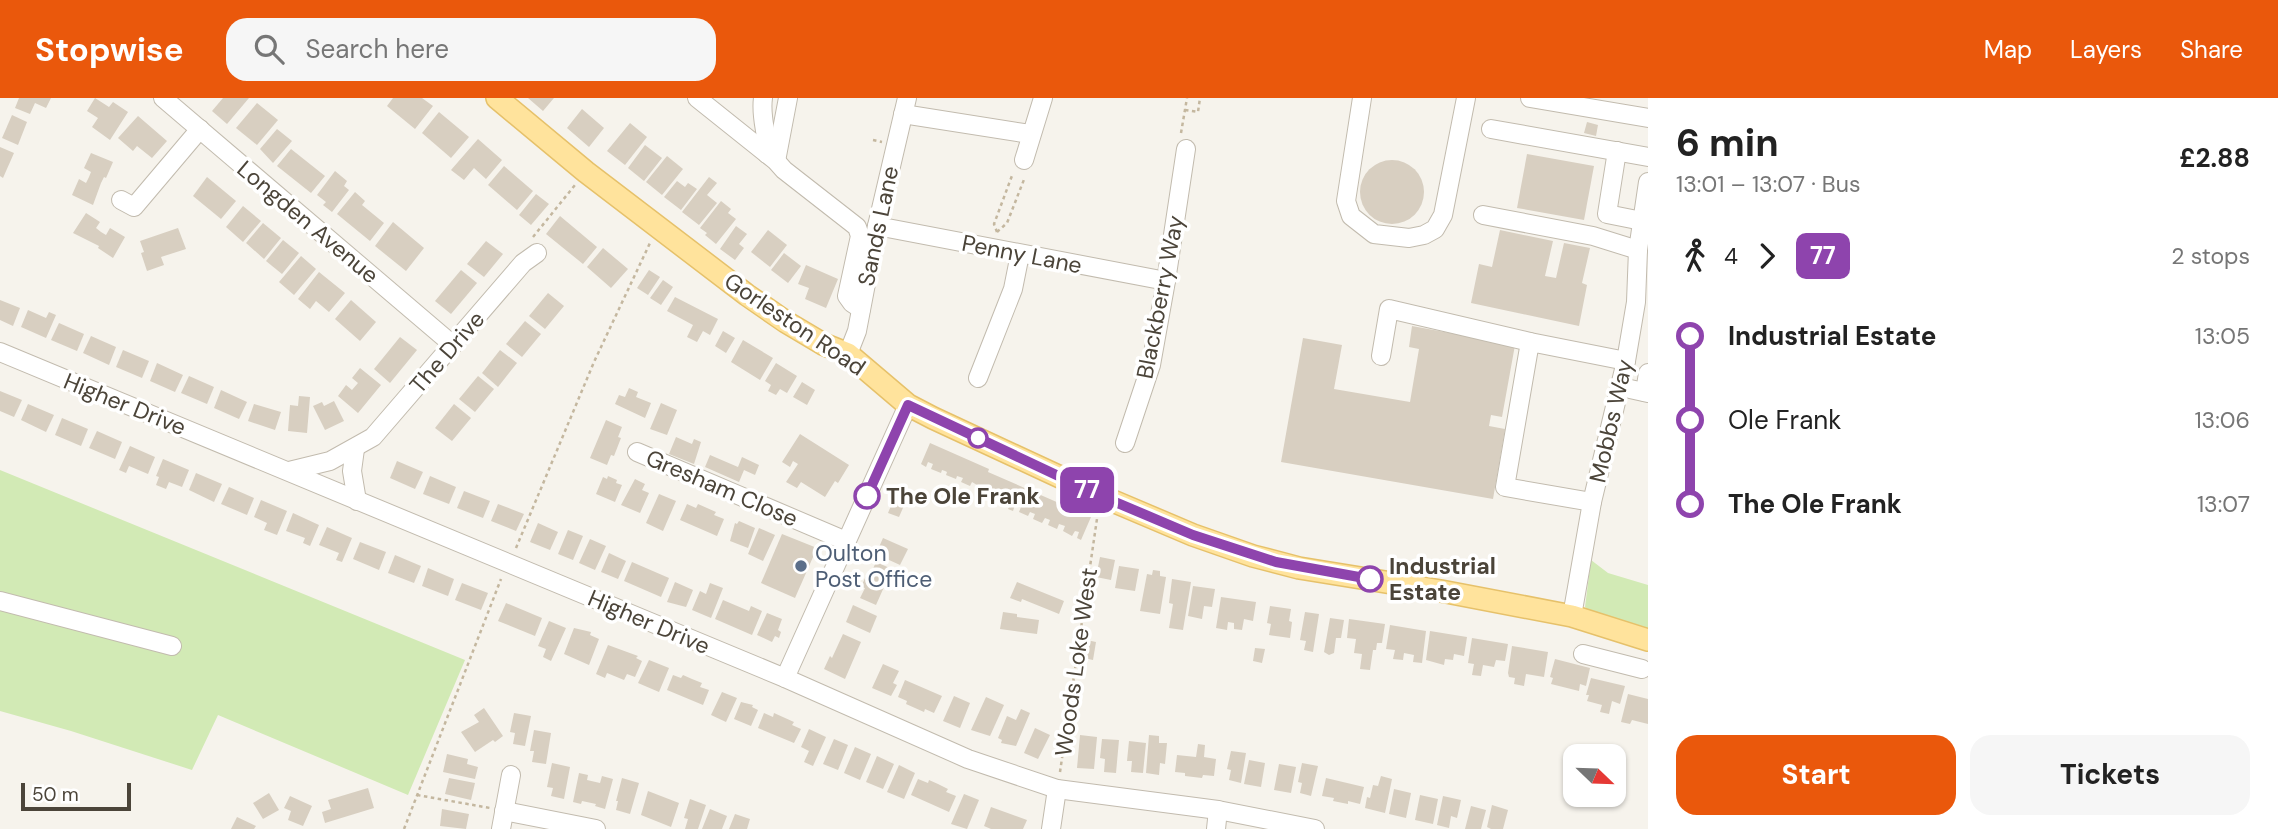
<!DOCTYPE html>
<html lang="en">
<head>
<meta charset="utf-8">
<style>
	:root { --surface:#fff; --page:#f6f6f6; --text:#222; --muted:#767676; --accent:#ea580c }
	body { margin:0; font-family:"DM Sans",sans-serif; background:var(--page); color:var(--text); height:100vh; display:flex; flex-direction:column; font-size:26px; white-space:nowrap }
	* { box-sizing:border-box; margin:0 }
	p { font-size:23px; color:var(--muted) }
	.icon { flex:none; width:38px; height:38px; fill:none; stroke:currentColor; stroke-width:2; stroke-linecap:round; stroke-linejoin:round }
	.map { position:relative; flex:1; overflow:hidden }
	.details { display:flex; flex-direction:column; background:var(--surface); width:630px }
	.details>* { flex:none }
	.badge { padding:0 14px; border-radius:10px; font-size:24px; line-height:46px }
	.needle { width:46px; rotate:113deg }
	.tools { position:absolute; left:1563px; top:646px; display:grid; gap:14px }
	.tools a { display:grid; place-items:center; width:63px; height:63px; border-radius:14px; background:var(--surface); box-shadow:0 2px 5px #0004; font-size:35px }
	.scale { position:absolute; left:21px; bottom:18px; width:110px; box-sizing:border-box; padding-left:7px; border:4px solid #4b4439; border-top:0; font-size:19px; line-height:24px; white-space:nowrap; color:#4b4439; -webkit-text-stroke:5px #fff; paint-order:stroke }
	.map>.badge { position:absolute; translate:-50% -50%; box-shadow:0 0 0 4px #fff }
	.legs { display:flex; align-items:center; gap:10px; height:77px; padding:0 28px; font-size:23px }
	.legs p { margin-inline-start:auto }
	.summary { display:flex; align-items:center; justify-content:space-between; height:119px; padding:0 28px }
	h1 { font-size:38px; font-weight:700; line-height:52px }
	.cta { display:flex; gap:14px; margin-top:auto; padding:14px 28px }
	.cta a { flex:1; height:80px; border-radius:21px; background:var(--accent); color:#fff; font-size:28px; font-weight:700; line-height:80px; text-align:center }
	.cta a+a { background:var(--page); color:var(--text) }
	ul { padding:0 28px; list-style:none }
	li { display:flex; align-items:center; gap:24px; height:84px; font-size:26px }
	li i { display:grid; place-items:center; width:10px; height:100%; margin:0 9px; background:currentColor }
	li i::after { content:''; width:18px; height:18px; margin:-9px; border:5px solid; border-radius:50%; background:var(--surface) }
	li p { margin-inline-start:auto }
	li:first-child i { background:linear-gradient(#0000 50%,currentColor 0) }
	li:last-child i { background:linear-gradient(currentColor 50%,#0000 0) }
	header { display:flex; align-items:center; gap:42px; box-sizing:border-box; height:98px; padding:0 35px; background:var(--accent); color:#fff }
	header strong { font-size:33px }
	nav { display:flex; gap:38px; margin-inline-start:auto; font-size:24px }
	.search { width:490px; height:63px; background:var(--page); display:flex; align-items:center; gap:18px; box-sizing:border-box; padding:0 24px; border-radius:21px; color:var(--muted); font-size:26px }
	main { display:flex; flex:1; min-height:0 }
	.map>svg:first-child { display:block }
	.green { fill:#d2eab5 }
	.building { fill:#d8cfc1 }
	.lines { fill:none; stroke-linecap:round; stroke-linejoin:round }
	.minor-casing { stroke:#c2bbae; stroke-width:20 }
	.major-casing { stroke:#e6c16a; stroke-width:24 }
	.path { stroke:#c4b79f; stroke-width:2.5; stroke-dasharray:3.5 3.5; stroke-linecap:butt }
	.minor { stroke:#fff; stroke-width:18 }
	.major { stroke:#ffe39c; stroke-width:21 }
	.line-1-casing { stroke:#fff; stroke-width:16 }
	.line-1 { stroke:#8e44ad; stroke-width:10 }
	.stop-1-dot { fill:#fff; stroke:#8e44ad; stroke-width:3.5 }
	.service-dot { fill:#5c6f8a; stroke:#fff; stroke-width:2.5 }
	.labels { text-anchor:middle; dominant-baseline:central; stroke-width:7; stroke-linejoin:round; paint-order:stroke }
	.street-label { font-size:23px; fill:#4b4439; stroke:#fff }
	.stop-label { font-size:23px; font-weight:bold; fill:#4b4439; stroke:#fff; text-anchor:start }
	.service-label { font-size:23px; fill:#4e5e75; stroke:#fff; text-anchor:start }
</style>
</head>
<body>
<header>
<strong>Stopwise</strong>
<div class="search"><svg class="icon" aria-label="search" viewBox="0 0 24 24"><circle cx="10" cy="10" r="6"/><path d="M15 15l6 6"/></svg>Search here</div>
<nav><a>Map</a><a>Layers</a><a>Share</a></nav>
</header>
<main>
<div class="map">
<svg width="1648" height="731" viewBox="0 0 1648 731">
	<rect width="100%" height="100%" fill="#f6f3ec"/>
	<!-- green -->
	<g class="green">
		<polygon points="0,372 465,562 408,697 218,617 192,672 71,633 0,613"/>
		<polygon points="1591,462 1608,475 1648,487 1648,537 1594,521 1585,509"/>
	</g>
	<!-- building -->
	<g class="building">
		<polygon points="19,0 51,0 46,10 35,5 30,16 15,10"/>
		<polygon points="95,0 109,9 113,4 128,14 110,42 92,29 98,20 87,13"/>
		<polygon points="223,0 249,0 227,26 212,13"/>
		<polygon points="393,0 422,0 433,8 415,31 387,8"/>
		<polygon points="528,0 554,0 543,13"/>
		<polygon points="257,5 278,22 257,47 236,30"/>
		<polygon points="582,11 604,30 589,49 567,30"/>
		<polygon points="439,14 469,39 451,60 422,35"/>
		<polygon points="12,17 27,24 18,47 2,40"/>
		<polygon points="138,18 167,43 152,60 137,48 133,53 118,40"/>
		<polygon points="1587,24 1598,27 1596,38 1584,35"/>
		<polygon points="630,25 647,39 625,67 607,53"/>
		<polygon points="277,31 292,43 273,65 260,51"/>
		<polygon points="478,41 502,62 486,81 474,70 464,82 451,72"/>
		<polygon points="645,47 662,60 644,83 628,70"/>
		<polygon points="0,49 14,55 3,80 0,78"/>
		<polygon points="291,51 325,78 311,95 277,68"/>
		<polygon points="91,55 113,64 106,80 104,79 101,85 93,107 72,97 79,81 86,85 89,79 91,74 84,70"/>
		<polygon points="1527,56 1594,68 1584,122 1517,110"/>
		<polygon points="667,58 683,71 662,97 646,84"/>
		<circle cx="1392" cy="94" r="32"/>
		<polygon points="504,68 533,93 517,112 488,87"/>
		<polygon points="335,73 347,83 344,88 349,92 332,114 323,107 326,104 317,97"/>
		<polygon points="207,79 236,103 221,121 193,98"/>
		<polygon points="709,79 717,85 707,97 717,105 699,127 682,114"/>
		<polygon points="677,83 685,89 688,85 697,91 681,112 664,99"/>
		<polygon points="355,94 365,103 362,107 384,125 370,143 337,116"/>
		<polygon points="536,96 549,106 531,127 519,117"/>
		<polygon points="721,103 731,111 728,115 736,121 716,146 705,137 707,135 700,130"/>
		<polygon points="243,108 261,123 243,144 226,129"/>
		<polygon points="86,115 100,124 96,130 101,134 106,137 110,130 125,139 113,160 98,150 99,148 73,135"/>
		<polygon points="560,118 597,149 583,166 546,136"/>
		<polygon points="393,124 424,150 406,173 375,148"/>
		<polygon points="263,125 281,140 264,161 246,145"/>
		<polygon points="736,128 747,136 739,146 744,150 735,162 720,151"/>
		<polygon points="178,130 186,151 161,159 164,167 147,173 141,155 144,154 140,143"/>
		<polygon points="768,132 787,147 770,169 751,154"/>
		<polygon points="1500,132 1553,143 1545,178 1556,180 1564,145 1590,150 1582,185 1587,187 1579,228 1471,205 1479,166 1492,169"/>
		<polygon points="283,142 299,155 282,176 266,163"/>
		<polygon points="486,143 503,156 484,179 467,166"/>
		<polygon points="603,150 628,171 611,190 587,169"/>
		<polygon points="784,155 801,168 788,185 771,172"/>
		<polygon points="301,158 316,171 294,197 279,184"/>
		<polygon points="806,167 838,181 826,210 805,201 809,190 798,186"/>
		<polygon points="461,172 477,185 451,216 435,203"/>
		<polygon points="649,172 660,179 648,197 637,190"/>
		<polygon points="319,174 345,195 329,214 316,203 310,211 298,201"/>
		<polygon points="663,182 673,189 661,207 650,200"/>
		<polygon points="548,195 564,208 545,231 529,218"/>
		<polygon points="675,199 718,221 710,237 703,233 697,244 687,239 693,227 667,213"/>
		<polygon points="0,202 20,210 13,228 0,222"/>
		<polygon points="351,202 376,224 360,243 335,221"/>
		<polygon points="28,212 46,220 49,214 56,217 46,240 21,229"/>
		<polygon points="525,223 541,236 522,259 506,246"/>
		<polygon points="59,225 84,236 77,253 51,242"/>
		<polygon points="1412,228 1515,247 1502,319 1491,317 1489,328 1505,331 1493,401 1281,364 1303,240 1342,247 1334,291 1410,304 1419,251 1409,249"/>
		<polygon points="723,233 735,240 726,255 715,248"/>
		<polygon points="91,238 116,249 109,267 83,255"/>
		<polygon points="400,239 417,252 390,285 374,271"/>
		<polygon points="743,242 773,260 760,282 731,264"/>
		<polygon points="123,252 149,263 142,280 116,269"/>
		<polygon points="500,252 517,265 498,289 482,275"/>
		<polygon points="157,265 183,277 175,294 150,283"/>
		<polygon points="776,265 797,278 787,295 780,291 776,297 768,293 771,287 765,283"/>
		<polygon points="360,270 381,287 358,315 338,298 346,287 352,292 358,285 352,280"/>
		<polygon points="189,278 214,289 207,306 181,295"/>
		<polygon points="478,278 494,291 475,314 459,301"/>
		<polygon points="802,284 815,292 807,307 793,299"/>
		<polygon points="629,290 638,294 636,299 651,305 645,320 615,306 619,297 625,299"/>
		<polygon points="221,292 247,304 239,321 214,310"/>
		<polygon points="0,293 22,302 14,319 0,313"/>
		<polygon points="299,298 310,299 307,335 288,333 290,307 298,308"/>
		<polygon points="334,303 344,323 325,332 313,308 322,304 324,308"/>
		<polygon points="661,305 677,312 667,337 650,331"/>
		<polygon points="28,306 54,317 46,334 21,322"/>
		<polygon points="254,306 281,314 275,332 248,323"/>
		<polygon points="454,306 471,320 452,343 435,330"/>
		<polygon points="62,320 88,331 81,348 55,337"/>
		<polygon points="606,322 622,329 618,339 621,340 614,358 611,357 607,367 590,360"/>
		<polygon points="97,333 122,344 115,361 89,350"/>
		<polygon points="800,336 849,367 838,385 835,383 825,399 801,384 797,390 786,384 798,366 793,363 790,369 782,364"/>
		<polygon points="676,339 692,346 694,341 701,344 694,366 669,356"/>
		<polygon points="930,345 989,371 988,374 1091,419 1081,442 1077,440 1079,434 1075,433 1072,438 1063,433 1065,428 1059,426 1057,431 1048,427 1050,422 1045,420 1042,425 1033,421 1035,416 1030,414 1028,418 1019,414 1021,409 1015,407 1013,413 1008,411 1009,409 1004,406 1005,403 1001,401 999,404 989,400 990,396 986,394 985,398 979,395 981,392 975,390 977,387 972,384 970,388 961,384 963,380 957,378 956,381 946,377 947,374 945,373 942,372 941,375 931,371 933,366 928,364 926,369 921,366"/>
		<polygon points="130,348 155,359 148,376 129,368 126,375 119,372"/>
		<polygon points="710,357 738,369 742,359 759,367 755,377 744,372 739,384 705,369"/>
		<polygon points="163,361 189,372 182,389 169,384 166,391 156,387 159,379 156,378"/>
		<polygon points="397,363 423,374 415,391 390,380"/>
		<polygon points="196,375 222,386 214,404 189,392"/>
		<polygon points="430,378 456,389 449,406 423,396"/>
		<polygon points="608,378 617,382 616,385 622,387 615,404 596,396 603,379 607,381"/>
		<polygon points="635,381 645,386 642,392 649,395 640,415 621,407"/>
		<polygon points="229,389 254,400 247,417 221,406"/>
		<polygon points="899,389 910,394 899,419 888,415"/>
		<polygon points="464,393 490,403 483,420 457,410"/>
		<polygon points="659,396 676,403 663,433 646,425"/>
		<polygon points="261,402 287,413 277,437 264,432 267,425 254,419"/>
		<polygon points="498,406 524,416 516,433 491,423"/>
		<polygon points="687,406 696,410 698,406 716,414 714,417 724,421 717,438 680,422"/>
		<polygon points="293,415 319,427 310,448 303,445 305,440 286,433"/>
		<polygon points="739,423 755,430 748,450 730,443 735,425 737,426"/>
		<polygon points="538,425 558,434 550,452 530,444"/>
		<polygon points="327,429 352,440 342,464 336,462 339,455 319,447"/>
		<polygon points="759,430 775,437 763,463 748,456"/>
		<polygon points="568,432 583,438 573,462 558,456"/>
		<polygon points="782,436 817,450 795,500 761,485"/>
		<polygon points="883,440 908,451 900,467 876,456"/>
		<polygon points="590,441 606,448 595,472 579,465"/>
		<polygon points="360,444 386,454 379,472 353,461"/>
		<polygon points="609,455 626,463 618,481 601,474"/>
		<polygon points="395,457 421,468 414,485 388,475"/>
		<polygon points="1100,459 1115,462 1111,482 1096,479"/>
		<polygon points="632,464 669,480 661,499 624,483"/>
		<polygon points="876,464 892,471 876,507 860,500 865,490 861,489 865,480 869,472 872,473"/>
		<polygon points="1119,468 1139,471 1135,493 1115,490"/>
		<polygon points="428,470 454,481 448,498 422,488"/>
		<polygon points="1153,472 1160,473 1160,478 1166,479 1160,516 1140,513 1147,476 1152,477"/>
		<polygon points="1172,481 1191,484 1183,532 1169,530 1173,506 1169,505"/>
		<polygon points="675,484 693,492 686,509 667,504"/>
		<polygon points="1017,484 1064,503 1059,516 1022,501 1021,504 1010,500"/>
		<polygon points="462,485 488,495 481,512 455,502"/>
		<polygon points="710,485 723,490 711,520 692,512 700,493 706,496"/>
		<polygon points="1193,488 1215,491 1212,509 1204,508 1202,521 1188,518"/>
		<polygon points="1221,499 1256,504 1253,523 1244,521 1242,532 1234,531 1234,525 1228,524 1227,532 1216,530"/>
		<polygon points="723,502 749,513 751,508 762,513 752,537 715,521"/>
		<polygon points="506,505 542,520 535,538 498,523"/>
		<polygon points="853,507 877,518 870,535 846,524"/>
		<polygon points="1270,508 1291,511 1289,523 1292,524 1290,540 1269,537 1271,526 1267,525"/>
		<polygon points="1003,514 1017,516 1017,519 1039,522 1037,536 1000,531"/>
		<polygon points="1305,514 1319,516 1313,554 1304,552 1306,543 1300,542"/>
		<polygon points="767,515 782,521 778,532 781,534 779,540 775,538 772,544 757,537"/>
		<polygon points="1330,520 1344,522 1341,540 1336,540 1334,555 1329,557 1324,554"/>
		<polygon points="1349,521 1385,526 1382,545 1377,545 1376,552 1373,552 1370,572 1360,571 1362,556 1354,555 1356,541 1347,540"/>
		<polygon points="549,523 566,530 551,563 543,559 546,551 538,548"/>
		<polygon points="1390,527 1426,533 1422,565 1413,564 1414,557 1404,555 1403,562 1393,561 1395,552 1386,551"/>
		<polygon points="574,530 591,534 590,537 599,541 589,567 564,556"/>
		<polygon points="1430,533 1467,539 1464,558 1454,556 1453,562 1445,561 1444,567 1426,562"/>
		<polygon points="843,536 861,544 845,581 824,571 830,558 832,560"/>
		<polygon points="1472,540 1508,546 1505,563 1496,562 1494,569 1483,567 1481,578 1472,577 1474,566 1468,565"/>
		<polygon points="1082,541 1096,544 1093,562 1079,559"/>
		<polygon points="608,547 638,558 636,560 642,563 635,579 627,576 624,582 607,575 605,580 596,576"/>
		<polygon points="1512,548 1548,554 1544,579 1526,576 1524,588 1514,586 1515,580 1509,579 1508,575"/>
		<polygon points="1255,550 1265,551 1262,565 1253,563"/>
		<polygon points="1555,561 1590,570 1586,588 1580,586 1579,593 1551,586 1553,580 1550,579"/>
		<polygon points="649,562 669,570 659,594 638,585"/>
		<polygon points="883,566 899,573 893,585 897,587 891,598 872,590"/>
		<polygon points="673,577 681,580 683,577 692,581 702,585 700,589 709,592 703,607 667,592"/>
		<polygon points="1591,580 1625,588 1620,606 1612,603 1609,616 1600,614 1602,607 1587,603 1589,597 1586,597"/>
		<polygon points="905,582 942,598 934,615 925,611 924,614 906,606 907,603 898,599"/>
		<polygon points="722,594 737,600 726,624 711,617"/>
		<polygon points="1628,596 1648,601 1648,626 1632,622 1630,626 1621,624"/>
		<polygon points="954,598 970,605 960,630 943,623"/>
		<polygon points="986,599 1004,607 990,638 971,632"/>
		<polygon points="741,604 753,607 752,609 758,612 751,628 734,621"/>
		<polygon points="484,610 503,638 495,644 493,642 475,654 461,634 479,624 474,617"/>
		<polygon points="1021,611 1030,615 1016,648 1001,645 1002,642 998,640 1007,618 1016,622"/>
		<polygon points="514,615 531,618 525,648 513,646 515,635 510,634"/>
		<polygon points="764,615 773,619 774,615 794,624 792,627 801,631 794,645 758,630"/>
		<polygon points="1035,630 1050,637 1038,661 1024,655"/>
		<polygon points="809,631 826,639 813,668 804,664 809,653 801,649"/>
		<polygon points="534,632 551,635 546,666 532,664 534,653 530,653"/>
		<polygon points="1080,637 1097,639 1094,671 1077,670"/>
		<polygon points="1149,637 1159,638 1159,645 1167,645 1165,666 1160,665 1159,677 1146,675"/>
		<polygon points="834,641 848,647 838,672 823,666"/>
		<polygon points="1102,641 1119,642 1116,675 1104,674 1105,661 1100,660"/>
		<polygon points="1129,643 1146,645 1143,675 1131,674 1132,663 1127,663"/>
		<polygon points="1198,646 1205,647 1204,659 1216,661 1214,678 1203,677 1202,680 1185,678 1185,675 1175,674 1177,657 1196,659"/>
		<polygon points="855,649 871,656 860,682 844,675"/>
		<polygon points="1231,653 1246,655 1241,685 1229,682 1231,672 1227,671"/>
		<polygon points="447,656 468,661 467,666 478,669 475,681 443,674"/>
		<polygon points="877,658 894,666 883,691 866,684"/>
		<polygon points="1249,662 1265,665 1261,689 1244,686"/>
		<polygon points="552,665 570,669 564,701 551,698 553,690 547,689"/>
		<polygon points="1302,665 1318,668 1311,698 1300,695 1302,685 1298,684"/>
		<polygon points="1279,666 1296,669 1291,695 1274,692"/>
		<polygon points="899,667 915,675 904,701 887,694"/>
		<polygon points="579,675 588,677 587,682 600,685 602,678 613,681 605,711 595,708 596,706 582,703 581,706 573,704"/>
		<polygon points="1381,678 1392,681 1385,715 1365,710 1367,699 1370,700 1373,687 1378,688"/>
		<polygon points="449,680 475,685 471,702 445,696"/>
		<polygon points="622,680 639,685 630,716 616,712 618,703 616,703"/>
		<polygon points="1326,680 1364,689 1360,706 1348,703 1348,706 1333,703 1334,700 1322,698"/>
		<polygon points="918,681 928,685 929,682 938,686 948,691 946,694 956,698 949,714 911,697"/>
		<polygon points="368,690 374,710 325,725 322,714 331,711 328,702"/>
		<polygon points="1394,691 1411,695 1406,720 1389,716"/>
		<polygon points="648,693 679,705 671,729 641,717"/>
		<polygon points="269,695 279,712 263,721 253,705"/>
		<polygon points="964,696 979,702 967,731 951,726"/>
		<polygon points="1420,697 1438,701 1433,726 1415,722"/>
		<polygon points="290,698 312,708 303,728 288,722 291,713 284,710"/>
		<polygon points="1443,698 1461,702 1457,720 1451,718 1449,730 1437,727"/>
		<polygon points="690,701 706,707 698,731 685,731 688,721 684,720"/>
		<polygon points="1492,707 1508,712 1503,731 1491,731 1487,729"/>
		<polygon points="1471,708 1486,712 1481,731 1465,731"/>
		<polygon points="991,709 1027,722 1023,731 991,731 984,728"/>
		<polygon points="442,711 469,716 466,731 440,728"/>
		<polygon points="710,711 727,718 722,731 702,731"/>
		<polygon points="735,716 750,721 747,731 729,731"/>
		<polygon points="237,719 256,728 254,731 231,731"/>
	</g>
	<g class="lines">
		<!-- minor casing -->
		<g class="minor-casing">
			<g id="minor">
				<polyline points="163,0 453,247"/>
				<polyline points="697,0 776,63 784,72 857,129 860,138 847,198 852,205 861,211"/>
				<path d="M763,0C760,20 768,36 767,56"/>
				<polyline points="1362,0 1346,103 1351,118 1374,136 1409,140 1424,137 1435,131 1443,117 1466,0"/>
				<polyline points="1530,0 1648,20"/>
				<polyline points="903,16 1030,36"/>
				<polyline points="1491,31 1648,59"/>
				<polyline points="1617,53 1607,116 1642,123"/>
				<polyline points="1024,62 1043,0"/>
				<polyline points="776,63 788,0"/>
				<polyline points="121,102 134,109 200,31"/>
				<polyline points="1483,117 1593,138 1638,152"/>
				<polyline points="877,128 1166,183"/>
				<polyline points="0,254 785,580 968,661 1057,691 1218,712 1315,731"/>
				<polyline points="848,256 857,233 877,128 907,0"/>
				<polyline points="1381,258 1389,211 1530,244"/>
				<polyline points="978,280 1013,191 1020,156"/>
				<polyline points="1621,289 1648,295"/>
				<polyline points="1645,294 1648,275"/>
				<polyline points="1125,345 1151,267 1166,183 1186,51"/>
				<polyline points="355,351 352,373 357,403"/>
				<polyline points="637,354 846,443"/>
				<polyline points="289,373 330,363 373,339 523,165 537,155"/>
				<polyline points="1592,404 1505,389 1530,244 1626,263"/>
				<polyline points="0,503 172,548"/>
				<polyline points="1572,518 1592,404 1626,263 1636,204 1638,152 1648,84"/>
				<polyline points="1583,556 1642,571"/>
				<polyline points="785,580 908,307"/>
				<polyline points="504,713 596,731"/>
				<polyline points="501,731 511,677"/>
				<polyline points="1051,731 1057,691"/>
				<polyline points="1216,731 1218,712"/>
			</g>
		</g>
		<!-- major casing -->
		<g class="major-casing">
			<polyline id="major" points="497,0 586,74 747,197 786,224 823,246 848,256 908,307 933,320 1101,398 1193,437 1253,458 1299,470 1441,493 1572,518 1648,542"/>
		</g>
		<!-- path -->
		<g class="path">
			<polyline points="1185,12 1198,14 1200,0"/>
			<polyline points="1181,35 1187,0"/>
			<polyline points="873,42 882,44"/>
			<polyline points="997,134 1007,125 1025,79"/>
			<polyline points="997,134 994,126 1013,75"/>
			<polyline points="533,139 575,87"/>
			<polyline points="516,450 594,264 650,145"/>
			<polyline points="1060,674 1098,414"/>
			<polyline points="417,697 490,710"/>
			<polyline points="404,731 501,481"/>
		</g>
		<!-- minor -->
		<use href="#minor" class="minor"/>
		<!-- major -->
		<use href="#major" class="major"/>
	</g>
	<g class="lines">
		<!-- line-1 casing -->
		<g class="line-1-casing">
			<polyline id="line-1" points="867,398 908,307 1101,398 1193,437 1276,464 1370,481"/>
		</g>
		<!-- line-1 -->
		<use href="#line-1" class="line-1"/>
	</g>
	<!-- markers -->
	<g class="stop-1-dot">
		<circle cx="978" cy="340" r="9"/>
		<circle cx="867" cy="398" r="12"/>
		<circle cx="1370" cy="481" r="12"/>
	</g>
	<circle class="service-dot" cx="801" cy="468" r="7"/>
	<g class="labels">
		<!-- street labels -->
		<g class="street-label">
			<text transform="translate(308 124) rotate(40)">Longden Avenue</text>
			<text transform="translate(878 128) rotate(-78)">Sands Lane</text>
			<text transform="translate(1022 156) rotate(11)">Penny Lane</text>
			<text transform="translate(1160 199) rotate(-79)">Blackberry Way</text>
			<text transform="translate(795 226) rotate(34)">Gorleston Road</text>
			<text transform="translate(447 254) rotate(-49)">The Drive</text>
			<text transform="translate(125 306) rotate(22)">Higher Drive</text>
			<text transform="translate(1611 323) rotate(-77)">Mobbs Way</text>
			<text transform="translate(722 390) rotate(23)">Gresham Close</text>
			<text transform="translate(649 524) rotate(23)">Higher Drive</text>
			<text transform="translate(1076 564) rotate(-82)">Woods Loke West</text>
		</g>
		<!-- stop labels -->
		<g class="stop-label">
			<text x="886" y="398">The Ole Frank</text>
			<text x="1389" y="468">Industrial<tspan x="1389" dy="26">Estate</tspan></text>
		</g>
		<!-- service labels -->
		<g class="service-label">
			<text x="815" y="455">Oulton<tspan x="815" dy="26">Post Office</tspan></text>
		</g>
	</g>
</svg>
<div class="tools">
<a><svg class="needle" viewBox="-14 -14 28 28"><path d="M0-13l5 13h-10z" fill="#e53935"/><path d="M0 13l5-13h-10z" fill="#767676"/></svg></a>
</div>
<div class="scale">50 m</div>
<b class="badge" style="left:1087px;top:392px;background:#8e44ad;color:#fff">77</b>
</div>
<section class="details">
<div class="summary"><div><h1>6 min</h1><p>13:01 – 13:07 · Bus</p></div><b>£2.88</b></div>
<div class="legs"><svg class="icon" aria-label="walk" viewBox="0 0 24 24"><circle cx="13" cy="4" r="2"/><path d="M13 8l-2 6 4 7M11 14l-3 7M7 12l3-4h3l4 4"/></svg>4<svg class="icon" aria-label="forward" viewBox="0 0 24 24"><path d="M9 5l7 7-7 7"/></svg><b class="badge" style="background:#8e44ad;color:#fff">77</b><p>2 stops</p></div>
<ul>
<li><i style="color:#8e44ad"></i><b>Industrial Estate</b><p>13:05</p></li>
<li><i style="color:#8e44ad"></i><span>Ole Frank</span><p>13:06</p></li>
<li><i style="color:#8e44ad"></i><b>The Ole Frank</b><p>13:07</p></li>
</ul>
<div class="cta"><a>Start</a><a>Tickets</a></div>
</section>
</main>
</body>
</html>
